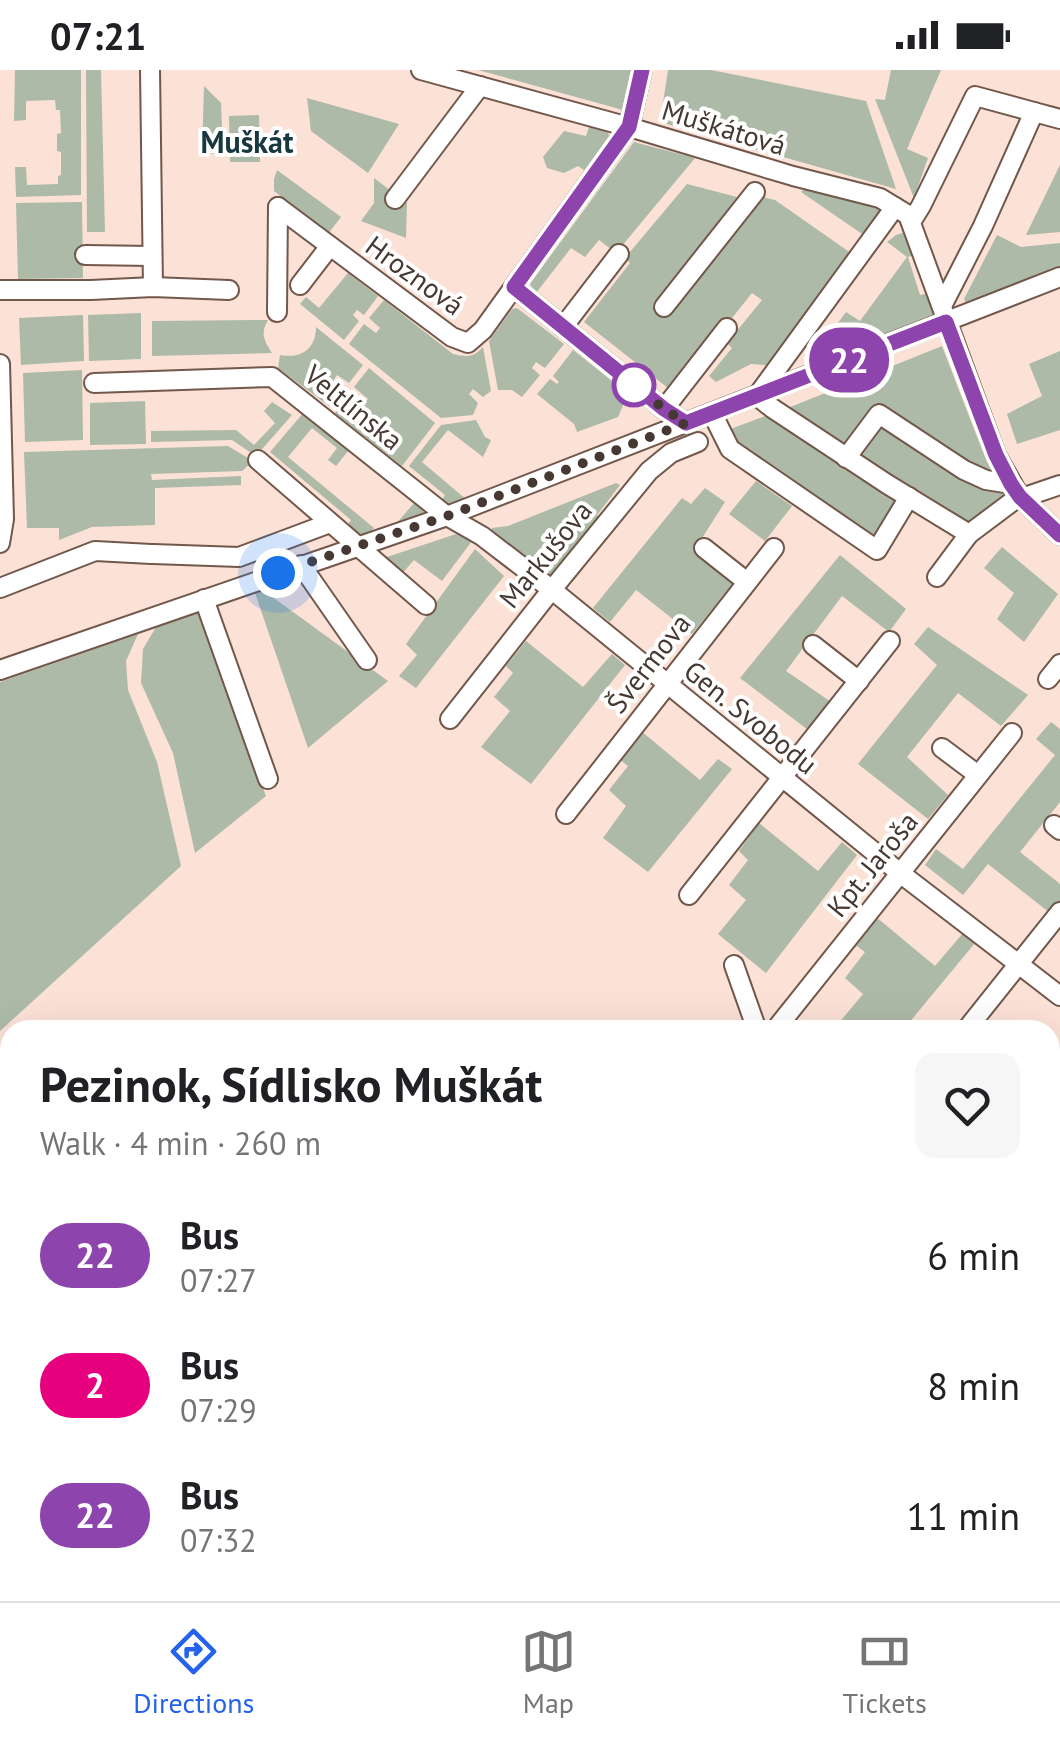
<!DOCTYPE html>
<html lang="en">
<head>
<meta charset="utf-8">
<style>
	:root { --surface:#fff; --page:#f6f6f6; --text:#202124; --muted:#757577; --line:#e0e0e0; --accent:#2563eb }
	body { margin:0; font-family:"PT Sans",sans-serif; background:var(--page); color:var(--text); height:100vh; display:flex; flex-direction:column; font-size:38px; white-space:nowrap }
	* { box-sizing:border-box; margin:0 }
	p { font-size:32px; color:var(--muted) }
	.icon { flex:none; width:55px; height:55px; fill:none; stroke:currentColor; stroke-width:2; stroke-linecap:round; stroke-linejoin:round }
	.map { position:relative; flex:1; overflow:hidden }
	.sheet { position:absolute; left:0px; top:950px; width:1060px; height:582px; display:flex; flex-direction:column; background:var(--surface); border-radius:30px 30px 0 0; box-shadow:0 10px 40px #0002 }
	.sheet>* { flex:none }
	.badge { padding:0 20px; border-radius:32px; font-size:35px; line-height:65px }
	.you { position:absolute; width:50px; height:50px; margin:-25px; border:8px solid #fff; border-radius:50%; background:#1a73e8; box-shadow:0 0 0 15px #1a73e833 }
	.map>.badge { position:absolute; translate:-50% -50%; box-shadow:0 0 0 5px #fff }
	.round { display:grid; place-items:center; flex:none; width:105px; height:105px; border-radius:20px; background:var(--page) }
	.head { display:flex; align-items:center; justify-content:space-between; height:170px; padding:0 40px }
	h1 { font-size:48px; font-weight:700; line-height:75px }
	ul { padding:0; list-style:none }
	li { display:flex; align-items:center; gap:30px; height:130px; padding:0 40px }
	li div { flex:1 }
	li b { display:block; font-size:38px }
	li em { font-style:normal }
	li .badge { min-width:110px; font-weight:700; text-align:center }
	.status { display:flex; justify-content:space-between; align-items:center; height:70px; padding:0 50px; background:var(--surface); direction:ltr }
	.status svg { height:28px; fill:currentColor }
	.menu { display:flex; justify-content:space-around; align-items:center; height:140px; border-top:2px solid var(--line); background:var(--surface); font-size:28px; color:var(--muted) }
	.menu a { display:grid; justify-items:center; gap:5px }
	.menu .current { color:var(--accent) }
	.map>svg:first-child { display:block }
	.green { fill:#adbaa7 }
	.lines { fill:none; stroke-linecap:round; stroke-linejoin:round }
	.minor-casing { stroke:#72574b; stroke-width:22 }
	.minor { stroke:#fff; stroke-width:18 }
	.line-casing { stroke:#fff; stroke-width:22 }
	.line { stroke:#8e44ad; stroke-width:15 }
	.walk { stroke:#463933; stroke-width:10; stroke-dasharray:0 18 }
	.stop-dot { fill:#fff; stroke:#8e44ad; stroke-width:5 }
	.labels { text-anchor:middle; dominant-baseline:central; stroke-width:8; stroke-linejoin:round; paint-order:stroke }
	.street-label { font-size:28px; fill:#463933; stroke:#fff }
	.neighbourhood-label { font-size:30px; font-weight:bold; fill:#183840; stroke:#fff }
</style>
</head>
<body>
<div class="status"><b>07:21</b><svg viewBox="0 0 49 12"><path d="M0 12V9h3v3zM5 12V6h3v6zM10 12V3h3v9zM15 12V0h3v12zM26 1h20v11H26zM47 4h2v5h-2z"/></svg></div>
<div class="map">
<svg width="1060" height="1531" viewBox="0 0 1060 1531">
	<rect width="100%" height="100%" fill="#fbe1d6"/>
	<!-- green -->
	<g class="green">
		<polygon points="15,0 81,0 81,125 16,127 15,97 26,97 27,115 58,114 58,106 61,105 61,82 57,81 57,64 61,63 60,40 56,40 55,30 26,31 26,50 14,51"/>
		<polygon points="86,0 101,0 105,162 87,162"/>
		<polygon points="478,0 632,0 623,40"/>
		<polygon points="668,0 711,0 866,31 896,119 660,52"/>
		<polygon points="891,0 941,0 907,79 928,88 914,128 875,29 885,30"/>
		<polygon points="204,16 221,33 223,83 202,84"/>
		<polygon points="307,28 399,54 368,103 311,61"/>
		<polygon points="259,45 260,92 230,92 229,46"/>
		<polygon points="590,54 604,55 613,73 590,104 578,96 564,103 547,98 543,87 564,61 586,66"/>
		<polygon points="634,72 695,88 616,183 599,170 585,187 571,178 536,223 530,214"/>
		<polygon points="1060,95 1060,162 1026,165"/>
		<polygon points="277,100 341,147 328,164 274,121 274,109"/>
		<polygon points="374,108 407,133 406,168 361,151 374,133"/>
		<polygon points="687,114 737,127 657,237 755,125 775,130 855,186 776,296 751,294 716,312 709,306 732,278 727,273 762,230 752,223 673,322 584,252 630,193 625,188"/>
		<polygon points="805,119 878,138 885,142 868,168 801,122"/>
		<polygon points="82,132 83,208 18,209 16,133"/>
		<polygon points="902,163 909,164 920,183 908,187 920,225 933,222 938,245 931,251 802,302 846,242 860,251 907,187 887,172 896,165"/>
		<polygon points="997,165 1021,177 1060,173 1060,200 967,235 964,229"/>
		<polygon points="348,203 378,226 364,245 357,240 353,245 359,251 344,270 300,234 306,227 319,238"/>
		<path d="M384,230L453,284C467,287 473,288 483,277L491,321L483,327L473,319L469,324L478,333L473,345L441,348L349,274L364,254L376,263L380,258L369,248Z"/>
		<polygon points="517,238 564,274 545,298 536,292 532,298 540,305 522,327 512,320 498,320 489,271 512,239"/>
		<polygon points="141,243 141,289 89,291 88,245"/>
		<polygon points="83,245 84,291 21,295 19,248"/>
		<path d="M268,250C260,264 264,270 272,283L152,286V251Z"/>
		<path d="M316,257L363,295L349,313L337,305L333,311L344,319L329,336L278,298L280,285C301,289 316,279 316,257Z"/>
		<polygon points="942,276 986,390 1007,430 968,459 783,340"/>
		<polygon points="573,280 628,324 618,347 577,362 574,354 537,324 550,309 557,314 559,312 553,306"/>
		<polygon points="1060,281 1060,360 1017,374 1007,344 1042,326 1029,294"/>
		<polygon points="369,298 435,353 402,396 335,343 350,324 363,334 368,329 354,317"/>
		<polygon points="82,300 83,370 25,372 23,303"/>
		<polygon points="145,331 146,374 90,375 90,333"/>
		<polygon points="272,332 292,345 256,386 232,370 151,372 151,361 236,360 254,375 275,353 264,341"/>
		<polygon points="304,342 348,381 336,396 328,390 337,378 312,358 288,387 374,458 370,463 396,454 414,433 428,445 361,471 346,457 351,450 270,382"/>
		<polygon points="771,344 902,429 875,475 734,377 725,361"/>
		<polygon points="476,350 485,367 491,370 483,387 448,360 422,392 467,430 450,436 442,430 445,425 409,396 441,355"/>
		<polygon points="228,376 253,391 242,401 151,404 152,410 241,406 241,415 155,418 155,455 92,457 59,470 59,458 27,458 24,382"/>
		<polygon points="756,411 792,436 765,471 729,444"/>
		<polygon points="616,413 620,415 597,445 602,450 551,513 490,467 492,458 508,456"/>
		<polygon points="705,418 725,432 695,479 735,511 692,564 636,520 610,552 593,538 682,428 691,434"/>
		<polygon points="459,463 472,471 442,511 414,490 399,507 381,489"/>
		<polygon points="1002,477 1058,524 1024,572 997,549 1014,523 984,498"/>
		<polygon points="475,479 504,506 416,618 399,606 417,585 406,574"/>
		<polygon points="840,485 906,539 889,562 842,526 786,601 834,634 812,663 740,608"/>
		<polygon points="260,518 388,611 308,678 254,520"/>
		<polygon points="199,540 266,726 195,783 173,683 141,613 143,579 159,552"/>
		<polygon points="928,557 1028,625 1001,656 958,623 907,687 948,725 928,749 858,694 937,595 914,574"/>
		<polygon points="138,564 126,591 128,620 157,692 181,796 0,961 0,612"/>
		<polygon points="526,571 583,617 612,584 625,595 531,714 481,677 510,641 494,627 513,603 506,596"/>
		<polygon points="1051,652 1060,659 1060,732 1020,782 1060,814 1060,831 1050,843 988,794 963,825 925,795 936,779 963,799 1055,685 1036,669"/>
		<polygon points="641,661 700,710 718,689 732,699 648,802 603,768 626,736 609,720 628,696 619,689"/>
		<polygon points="759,753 818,801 842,772 857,785 766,903 718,864 746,830 729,815 748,790 739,781"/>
		<polygon points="876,847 935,896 963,863 975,873 903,960 845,960 838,954 863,924 845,908 865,882 854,874"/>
		<polygon points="1050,984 1060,986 1060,1162 1050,1171"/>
	</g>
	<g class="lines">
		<!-- minor casing -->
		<g class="minor-casing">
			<g id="minor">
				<polyline points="150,0 153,217"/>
				<polyline points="421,0 629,57 793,106 880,128 908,145 996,385 1020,427 1060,465"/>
				<polyline points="1034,42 1060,49"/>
				<polyline points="395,129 480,16"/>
				<polyline points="278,137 452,267 468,273 483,260 629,57 642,0"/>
				<polyline points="895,137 757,326 772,338 887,414 969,464"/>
				<polyline points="911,152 921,136 975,26 1034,42 983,156 942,236"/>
				<polyline points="85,185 152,186"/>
				<polyline points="300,215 330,176"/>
				<polyline points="514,217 664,339 686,353"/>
				<polyline points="0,220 91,220 153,217 229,220"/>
				<polyline points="664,237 755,122"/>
				<polyline points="277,242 278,137"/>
				<polyline points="563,257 619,184"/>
				<polyline points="0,294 4,449 0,473"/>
				<polyline points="94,313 272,307 447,446 482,466 551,519 900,803 1060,926"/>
				<polyline points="664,339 727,258"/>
				<polyline points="712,343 730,379 877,480 909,427"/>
				<polyline points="846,388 879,344 964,400 986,410 1011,414"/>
				<polyline points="258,390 426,535"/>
				<polyline points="704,478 747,512"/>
				<polyline points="153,484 239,487 330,453"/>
				<polyline points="301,495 367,590"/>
				<polyline points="937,507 969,464 1013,431 1060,415"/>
				<polyline points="0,518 95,481 151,484"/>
				<polyline points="204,529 268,709"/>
				<polyline points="813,575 859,611"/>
				<polyline points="0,600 447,446 1060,207"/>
				<polyline points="1048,609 1060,594"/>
				<polyline points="450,649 545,528 649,401 671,383 698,372"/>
				<polyline points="942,678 978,705"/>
				<polyline points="566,744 774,478"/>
				<polyline points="1054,755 1060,760"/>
				<polyline points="689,825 890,571"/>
				<polyline points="734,895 757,960"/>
				<polyline points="775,960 1012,663"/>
				<polyline points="966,960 1060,842"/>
				<polyline points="1050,1304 1060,1295"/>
				<polyline points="768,1531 781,1522"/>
				<polyline points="1034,1531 1047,1522"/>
			</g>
		</g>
		<!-- minor -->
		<use href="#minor" class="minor"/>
	</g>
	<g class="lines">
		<!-- line casing -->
		<g class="line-casing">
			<polyline id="line" points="642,0 629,57 514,217 664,339 686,353 946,252 996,385 1011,414 1020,427 1060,465"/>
		</g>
		<!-- line -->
		<use href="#line" class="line"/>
		<!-- walk -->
		<polyline class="walk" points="278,503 447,446 686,353 664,339 634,315"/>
	</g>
	<!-- markers -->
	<circle class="stop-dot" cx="634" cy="315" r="20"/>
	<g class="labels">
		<!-- street labels -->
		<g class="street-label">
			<text transform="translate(724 57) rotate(17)">Muškátová</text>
			<text transform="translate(415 205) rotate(36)">Hroznová</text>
			<text transform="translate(354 337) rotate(39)">Veltlínska</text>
			<text transform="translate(545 484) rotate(-51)">Markušova</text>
			<text transform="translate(648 593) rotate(-52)">Švermova</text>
			<text transform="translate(751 647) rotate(39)">Gen. Svobodu</text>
			<text transform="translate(872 794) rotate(-51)">Kpt. Jaroša</text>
		</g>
		<!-- neighbourhood labels -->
		<g class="neighbourhood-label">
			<text x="247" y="71">Muškát</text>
		</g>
	</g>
</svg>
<div class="you" style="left:278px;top:503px"></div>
<b class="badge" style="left:849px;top:290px;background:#8e44ad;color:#fff">22</b>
<section class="sheet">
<div class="head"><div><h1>Pezinok, Sídlisko Muškát</h1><p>Walk · 4 min · 260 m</p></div><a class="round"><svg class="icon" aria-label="heart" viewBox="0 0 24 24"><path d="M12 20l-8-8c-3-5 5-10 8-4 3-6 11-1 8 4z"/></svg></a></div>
<ul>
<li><span class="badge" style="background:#8e44ad;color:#fff">22</span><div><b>Bus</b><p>07:27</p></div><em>6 min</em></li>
<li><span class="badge" style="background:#e6007e;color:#fff">2</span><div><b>Bus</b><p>07:29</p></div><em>8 min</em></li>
<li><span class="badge" style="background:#8e44ad;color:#fff">22</span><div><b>Bus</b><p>07:32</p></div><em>11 min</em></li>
</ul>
</section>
</div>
<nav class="menu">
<a class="current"><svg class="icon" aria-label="directions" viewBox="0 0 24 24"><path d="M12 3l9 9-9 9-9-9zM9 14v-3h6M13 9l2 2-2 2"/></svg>Directions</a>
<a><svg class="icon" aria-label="map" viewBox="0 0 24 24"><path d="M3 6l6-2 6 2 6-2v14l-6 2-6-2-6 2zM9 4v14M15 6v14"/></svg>Map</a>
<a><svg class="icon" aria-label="tickets" viewBox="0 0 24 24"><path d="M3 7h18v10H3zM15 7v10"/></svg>Tickets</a>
</nav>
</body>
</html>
